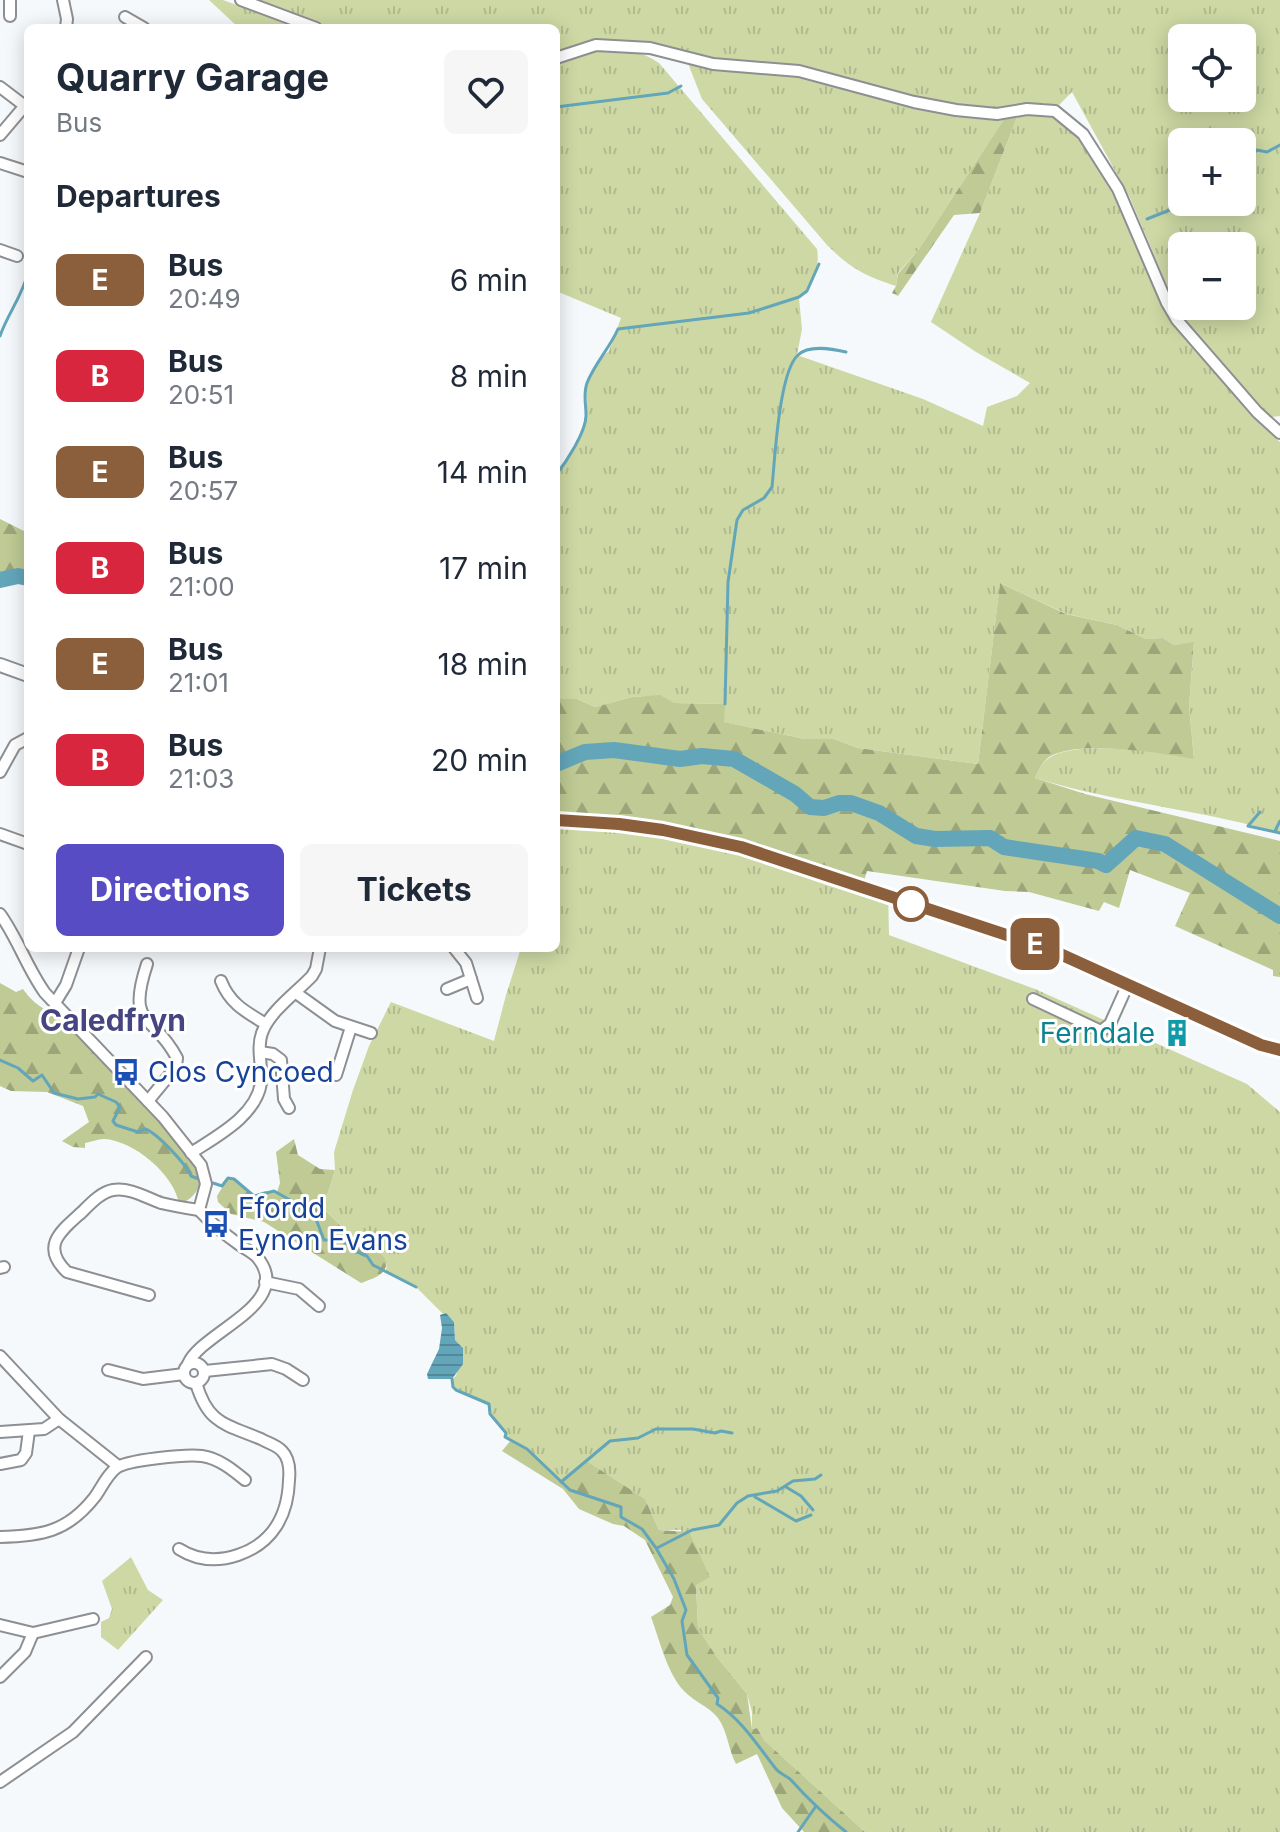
<!DOCTYPE html>
<html lang="en">
<head>
<meta charset="utf-8">
<style>
	:root { --surface:#fff; --page:#f6f6f7; --text:#1f2937; --muted:#747a83; --accent:#574cc4 }
	body { margin:0; font-family:Inter,sans-serif; background:var(--page); color:var(--text); height:100vh; display:flex; flex-direction:column; font-size:30px; white-space:nowrap }
	* { box-sizing:border-box; margin:0 }
	p { font-size:26px; color:var(--muted) }
	.icon { flex:none; width:44px; height:44px; fill:none; stroke:currentColor; stroke-width:2; stroke-linecap:round; stroke-linejoin:round }
	.map { position:relative; flex:1; overflow:hidden }
	.panel { position:absolute; left:24px; top:24px; width:536px; height:928px; display:flex; flex-direction:column; background:var(--surface); border-radius:12px; box-shadow:0 4px 20px #0003 }
	.panel>* { flex:none }
	.badge { padding:0 16px; border-radius:12px; font-size:28px; line-height:52px }
	.controls { position:absolute; left:1168px; top:24px; display:grid; gap:16px }
	.controls a { display:grid; place-items:center; width:88px; height:88px; border-radius:12px; background:var(--surface); box-shadow:0 4px 20px #0003; font-size:40px }
	.map>.badge { position:absolute; translate:-50% -50%; box-shadow:0 0 0 4px #fff }
	h2 { padding:0 32px; font-size:30px; line-height:72px }
	.round { display:grid; place-items:center; flex:none; width:84px; height:84px; border-radius:12px; background:var(--page) }
	.headline { display:flex; align-items:center; justify-content:space-between; height:136px; padding:0 32px }
	h1 { font-size:38px; font-weight:700; line-height:60px }
	.cta { display:flex; gap:16px; margin-top:auto; padding:16px 32px }
	.cta a { flex:1; height:92px; border-radius:12px; background:var(--accent); color:#fff; font-size:32px; font-weight:700; line-height:92px; text-align:center }
	.cta a+a { background:var(--page); color:var(--text) }
	ul { padding:0; list-style:none }
	li { display:flex; align-items:center; gap:24px; height:96px; padding:0 32px }
	li div { flex:1 }
	li b { display:block; font-size:30px }
	li em { font-style:normal }
	li .badge { min-width:88px; font-weight:700; text-align:center }
	.map>svg:first-child { display:block }
	.grass { fill:url(#grass-tufts); fill-rule:evenodd }
	.forest { fill:url(#forest-firs) }
	.water { fill:url(#water-rules) }
	.lines { fill:none; stroke-linecap:round; stroke-linejoin:round }
	.stream { stroke:#63a6b9; stroke-width:3 }
	.river { stroke:#63a6b9; stroke-width:16 }
	.minor-casing { stroke:#8d8f92; stroke-width:14 }
	.major-casing { stroke:#8d8f92; stroke-width:16 }
	.minor { stroke:#fff; stroke-width:10 }
	.major { stroke:#fff; stroke-width:12 }
	.line-casing { stroke:#fff; stroke-width:18 }
	.line { stroke:#8b5e3c; stroke-width:12 }
	.stop-dot { fill:#fff; stroke:#8b5e3c; stroke-width:4 }
	.labels { text-anchor:middle; dominant-baseline:central; stroke-width:6; stroke-linejoin:round; paint-order:stroke }
	.culture-label { font-size:28px; fill:#0d838f; stroke:#fff; text-anchor:end }
	.transit-label { font-size:28px; fill:#164399; stroke:#fff; text-anchor:start }
	.neighbourhood-label { font-size:30px; font-weight:bold; fill:#464582; stroke:#fff }
</style>
</head>
<body>
<div class="map">
<svg width="1280" height="1832" viewBox="0 0 1280 1832">
	<defs>
		<pattern id="grass-tufts" width="24" height="20" patternUnits="userSpaceOnUse" patternTransform="scale(2)"><rect width="24" height="20" fill="#cdd8a4"/><path d="M3 7l-1-3M5 7V3M7 7l1-3M15 17l-1-3M17 17v-4M19 17l1-3" fill="none" stroke="#b1ba8e"/></pattern>
		<pattern id="forest-firs" width="22" height="20" patternUnits="userSpaceOnUse" patternTransform="scale(2)"><rect width="22" height="20" fill="#bfca94"/><path d="M5 1l3.5 6h-7zM16 11l3.5 6h-7z" fill="#9ca57a"/></pattern>
		<pattern id="water-rules" width="6" height="5" patternUnits="userSpaceOnUse" patternTransform="scale(2)"><rect width="6" height="5" fill="#63a6b9"/><path d="M0 2.5h6" fill="none" stroke="#528897"/></pattern>
	</defs>
	<rect width="100%" height="100%" fill="#f6f9fc"/>
	<!-- grass -->
	<g class="grass">
		<polygon points="209,0 223,0 299,28 239,28"/>
		<path d="M247,0H1280V416L1272,417L1239,386L1181,318L1130,198L1072,92L1057,107L1044,103L980,109L944,105L857,82L704,59L633,42L556,53V28H336L319,25ZM1182,38H1242V98H1182ZM1182,142H1242V202H1182ZM1182,246H1242V306H1182Z"/>
		<path d="M599,48C621,49 641,50 659,63L817,249C820,268 814,285 799,298L802,329L797,355L923,399L983,426L987,407L1017,396L1030,383L976,352L931,322L980,213L1017,117L1040,113L1054,116L1073,133L1093,156L1123,209L1181,329L1261,425L1280,442V833C1199,809 1116,803 1035,778C1039,769 1041,763 1049,758C1077,739 1160,753 1194,758L1189,707L1194,643L1174,645L1163,638L1146,639L1117,625L1067,614L1000,583L978,764L858,748L834,739H805L723,722L724,704L674,703L645,696L632,697L595,707L577,699H556V475L570,457L587,417L586,387L599,360L609,351L621,318L556,291V61Z"/>
		<path d="M690,62L799,74L965,115L1004,119L919,249L898,273L896,286C865,276 850,268 827,245L702,99L689,66Z"/>
		<polygon points="556,815 717,837 888,889 889,935 1035,989 1247,1084 1280,1112 1280,1832 865,1832 765,1741 757,1728 752,1729 752,1712 747,1694 716,1656 698,1628 696,1585 681,1530 659,1530 645,1499 587,1461 561,1482 527,1449 505,1437 506,1433 490,1414 489,1404 453,1387 452,1379 456,1376 463,1348 455,1340 454,1322 446,1314 443,1314 416,1287 405,1283 386,1271 387,1262 376,1250 350,1236 323,1208 335,1170 334,1152 353,1090 369,1046 391,1002 494,1041 506,995 521,948 556,948"/>
		<polygon points="131,1557 148,1590 163,1600 118,1650 101,1637 101,1622 109,1618 112,1609 102,1581"/>
	</g>
	<!-- forest -->
	<g class="forest">
		<polygon points="1017,117 980,213 954,215 898,296 892,293 896,286 898,274 919,249 1004,119"/>
		<polygon points="0,519 28,533 28,578 18,576 0,580"/>
		<path d="M1000,583L1066,614L1117,625L1146,639L1163,638L1174,645L1194,642L1189,707L1194,759C1161,753 1077,739 1049,757C1041,763 1039,769 1035,778L1085,794L1280,841V977L1273,976V970L1175,926L1190,893L1130,870L1119,908L1104,902L1099,911L1029,892L1005,891L867,871L864,881C821,867 778,850 734,839C675,824 616,816 556,813V699H577L595,707L632,697L660,695L674,703L725,704L724,722L805,739H834L858,748L978,764Z"/>
		<path d="M0,983L16,992L23,989C34,1007 55,1013 70,1027C110,1063 148,1104 180,1146C186,1154 195,1163 198,1171C204,1187 193,1200 179,1204C175,1175 133,1140 104,1139C98,1139 91,1142 85,1143V1148L73,1147L62,1141L89,1122L83,1106L47,1092L11,1091L0,1086Z"/>
		<path d="M294,1139L298,1155L320,1169L335,1170L323,1208L350,1236L382,1255L387,1262C385,1276 374,1278 361,1283L264,1222L231,1214L218,1202L217,1196L228,1178L234,1179L254,1195L265,1191L277,1192L280,1183L276,1152Z"/>
		<path d="M511,1440L527,1449L561,1482L587,1461L645,1499L659,1530L689,1532L710,1577L696,1585L698,1628L716,1656L747,1694L752,1729L757,1728L765,1741L865,1832H804L782,1808L757,1754L736,1764C728,1749 728,1732 718,1718C710,1707 694,1702 684,1691C667,1673 660,1641 651,1617L670,1605L673,1597L645,1540L624,1526L613,1524L579,1509L563,1489L502,1451Z"/>
	</g>
	<!-- water -->
	<polygon class="water" points="446,1313 454,1322 455,1340 463,1348 463,1364 452,1379 428,1379 427,1374 439,1349 442,1328 440,1315"/>
	<g class="lines">
		<!-- stream -->
		<g class="stream">
			<polyline points="556,107 668,93 681,86"/>
			<polyline points="1242,165 1257,150 1267,152 1280,145"/>
			<polyline points="1147,219 1190,202"/>
			<path d="M0,336C8,313 23,295 28,272"/>
			<path d="M556,475C566,462 587,431 586,414C586,404 583,394 587,383C595,363 609,349 618,329L749,313L799,297L807,291L819,264"/>
			<path d="M725,704L728,582L737,520L743,510L764,498L772,487C775,458 779,372 798,355C809,344 833,349 846,352"/>
			<polyline points="1260,812 1248,826 1280,833"/>
			<polyline points="1275,831 1280,821"/>
			<path d="M0,1060L18,1068L33,1081L42,1075L54,1093L78,1099L95,1097L98,1094L116,1102L120,1107L113,1121L116,1125L138,1132L145,1129C156,1132 186,1164 191,1176L199,1179"/>
			<path d="M213,1183L222,1186L228,1178L234,1179L254,1196L274,1191L290,1200L316,1219L324,1240C355,1239 348,1251 367,1256L373,1265L416,1287"/>
			<path d="M452,1379L453,1387L456,1390L489,1404L490,1414L506,1433L505,1437L527,1449L570,1490L621,1507V1517L642,1529L656,1548L674,1579L686,1610L682,1621L687,1655L718,1698L717,1704C741,1719 758,1746 776,1769C781,1775 786,1775 791,1780C808,1799 826,1816 846,1832"/>
			<polyline points="561,1482 610,1441 638,1438 656,1429 693,1429 715,1433 721,1431 732,1433"/>
			<polyline points="786,1487 801,1496 813,1510"/>
			<polyline points="755,1497 796,1521 811,1515"/>
			<polyline points="657,1548 692,1530 719,1525 737,1503 748,1496 777,1491 793,1481 815,1479 821,1475"/>
			<polyline points="798,1832 816,1806"/>
		</g>
		<!-- river -->
		<g class="river">
			<polyline points="0,580 18,576 28,578"/>
			<polyline points="556,764 585,752 614,750 680,759 702,756 734,759 795,794 810,807 824,808 839,803 851,803 879,813 916,836 935,839 990,838 1004,847 1098,861 1106,865 1136,838 1165,844 1280,916"/>
		</g>
		<!-- minor casing -->
		<g class="minor-casing">
			<g id="minor">
				<polyline points="63,0 67,19 66,28"/>
				<polyline points="241,0 316,28"/>
				<polyline points="10,16 10,0"/>
				<polyline points="125,17 144,28"/>
				<polyline points="556,58 596,45 650,48 713,64 799,71 914,102 956,110 997,114 1027,109 1055,111 1083,134 1118,189 1167,303 1177,320 1257,412 1280,433"/>
				<polyline points="0,87 25,106"/>
				<polyline points="0,135 28,102"/>
				<polyline points="0,163 28,172"/>
				<polyline points="0,250 17,256"/>
				<polyline points="0,772 15,745 28,738"/>
				<polyline points="0,834 28,844"/>
				<path d="M0,914C18,939 27,968 45,993L163,1117L201,1165L206,1184L199,1210"/>
				<polyline points="454,948 466,963 477,998"/>
				<path d="M147,964C126,1028 153,1012 177,1058L176,1067L148,1101"/>
				<path d="M221,981C230,1004 246,1012 266,1024"/>
				<polyline points="447,989 471,979"/>
				<polyline points="296,993 335,1021 371,1033"/>
				<polyline points="1033,999 1101,1031 1110,1024 1128,984"/>
				<polyline points="55,1003 66,985 79,948"/>
				<polyline points="260,1052 273,1054 281,1060 284,1099 289,1108"/>
				<polyline points="336,1075 351,1027"/>
				<path d="M191,1153C217,1136 256,1116 261,1083C263,1067 256,1049 262,1033C269,1012 296,993 312,976L316,969L320,948"/>
				<polyline points="0,1268 4,1267"/>
				<polyline points="265,1282 299,1289 319,1306"/>
				<path d="M149,1295L67,1272C40,1246 61,1231 82,1212C90,1204 101,1192 113,1190C129,1187 147,1198 161,1203C173,1206 186,1208 199,1210"/>
				<polyline points="0,1356 59,1419 118,1466"/>
				<circle cx="194" cy="1373" r="10"/>
				<path d="M188,1364C202,1331 296,1304 257,1257C251,1251 243,1248 237,1243C223,1233 210,1222 199,1210"/>
				<polyline points="108,1370 143,1379 184,1374"/>
				<polyline points="205,1371 272,1364 286,1369 303,1380"/>
				<polyline points="0,1432 44,1429 59,1419"/>
				<polyline points="0,1464 21,1460 26,1453 29,1431"/>
				<path d="M0,1537C41,1536 67,1532 94,1498C101,1489 106,1476 116,1468C126,1460 187,1454 202,1456C218,1458 233,1470 245,1480"/>
				<path d="M179,1549C198,1561 217,1562 238,1555C273,1543 288,1515 289,1480C290,1470 290,1459 282,1451C277,1445 268,1443 261,1439C225,1424 208,1424 196,1383"/>
				<polyline points="0,1625 33,1633 93,1619"/>
				<polyline points="0,1677 25,1652 33,1633"/>
				<polyline points="0,1782 73,1732 146,1657"/>
			</g>
		</g>
		<!-- major casing -->
		<g class="major-casing">
			<g id="major">
				<polyline points="0,665 28,675"/>
				<polyline points="556,820 619,824 663,830 741,847 1049,949 1261,1045 1280,1050"/>
			</g>
		</g>
		<!-- minor -->
		<use href="#minor" class="minor"/>
		<!-- major -->
		<use href="#major" class="major"/>
	</g>
	<g class="lines">
		<!-- line casing -->
		<g class="line-casing">
			<polyline id="line" points="556,820 619,824 663,830 741,847 1049,949 1261,1045 1280,1050"/>
		</g>
		<!-- line -->
		<use href="#line" class="line"/>
	</g>
	<!-- icons -->
	<defs>
		<g id="building-bare" transform="scale(2.16)"><path d="M-4-6H4V6H1V3H-1V6H-4ZM-2.5-4.3h1.7v1.8h-1.7ZM.8-4.3h1.7v1.8H.8ZM-2.5-1h1.7V.8h-1.7ZM.8-1h1.7V.8H.8Z" fill="#0f9aa8" stroke="#fff" stroke-width="2.5" paint-order="stroke"/></g>
		<g id="bus-bare" transform="scale(2.16)"><path d="M-5-6H5V4H4V6H2V4H-2V6H-4V4H-5ZM-3.5-4V0h7V-4ZM-3.5 1.2v1.5H-2V1.2ZM2 1.2v1.5H3.5V1.2Z" fill="#1a4fb4" stroke="#fff" stroke-width="2.5" paint-order="stroke"/></g>
	</defs>
	<g fill-rule="evenodd">
		<use href="#building-bare" x="1177" y="1033"/>
		<use href="#bus-bare" x="126" y="1072"/>
		<use href="#bus-bare" x="216" y="1224"/>
	</g>
	<!-- markers -->
	<circle class="stop-dot" cx="911" cy="904" r="16"/>
	<g class="labels">
		<!-- culture labels -->
		<g class="culture-label">
			<text x="1155" y="1033">Ferndale</text>
		</g>
		<!-- transit labels -->
		<g class="transit-label">
			<text x="148" y="1072">Clos Cyncoed</text>
			<text x="238" y="1208">Ffordd<tspan x="238" dy="32">Eynon Evans</tspan></text>
		</g>
		<!-- neighbourhood labels -->
		<g class="neighbourhood-label">
			<text x="113" y="1020">Caledfryn</text>
		</g>
	</g>
</svg>
<div class="controls">
<a><svg class="icon" aria-label="locate" viewBox="0 0 24 24"><circle cx="12" cy="12" r="6"/><path d="M12 2v4M12 18v4M2 12h4M18 12h4"/></svg></a>
<a>+</a>
<a>−</a>
</div>
<b class="badge" style="left:1035px;top:944px;background:#8b5e3c;color:#fff">E</b>
<section class="panel">
<div class="headline"><div><h1>Quarry Garage</h1><p>Bus</p></div><a class="round"><svg class="icon" aria-label="heart" viewBox="0 0 24 24"><path d="M12 20l-8-8c-3-5 5-10 8-4 3-6 11-1 8 4z"/></svg></a></div>
<h2>Departures</h2>
<ul>
<li><span class="badge" style="background:#8b5e3c;color:#fff">E</span><div><b>Bus</b><p>20:49</p></div><em>6 min</em></li>
<li><span class="badge" style="background:#d7263d;color:#fff">B</span><div><b>Bus</b><p>20:51</p></div><em>8 min</em></li>
<li><span class="badge" style="background:#8b5e3c;color:#fff">E</span><div><b>Bus</b><p>20:57</p></div><em>14 min</em></li>
<li><span class="badge" style="background:#d7263d;color:#fff">B</span><div><b>Bus</b><p>21:00</p></div><em>17 min</em></li>
<li><span class="badge" style="background:#8b5e3c;color:#fff">E</span><div><b>Bus</b><p>21:01</p></div><em>18 min</em></li>
<li><span class="badge" style="background:#d7263d;color:#fff">B</span><div><b>Bus</b><p>21:03</p></div><em>20 min</em></li>
</ul>
<div class="cta"><a>Directions</a><a>Tickets</a></div>
</section>
</div>
</body>
</html>
